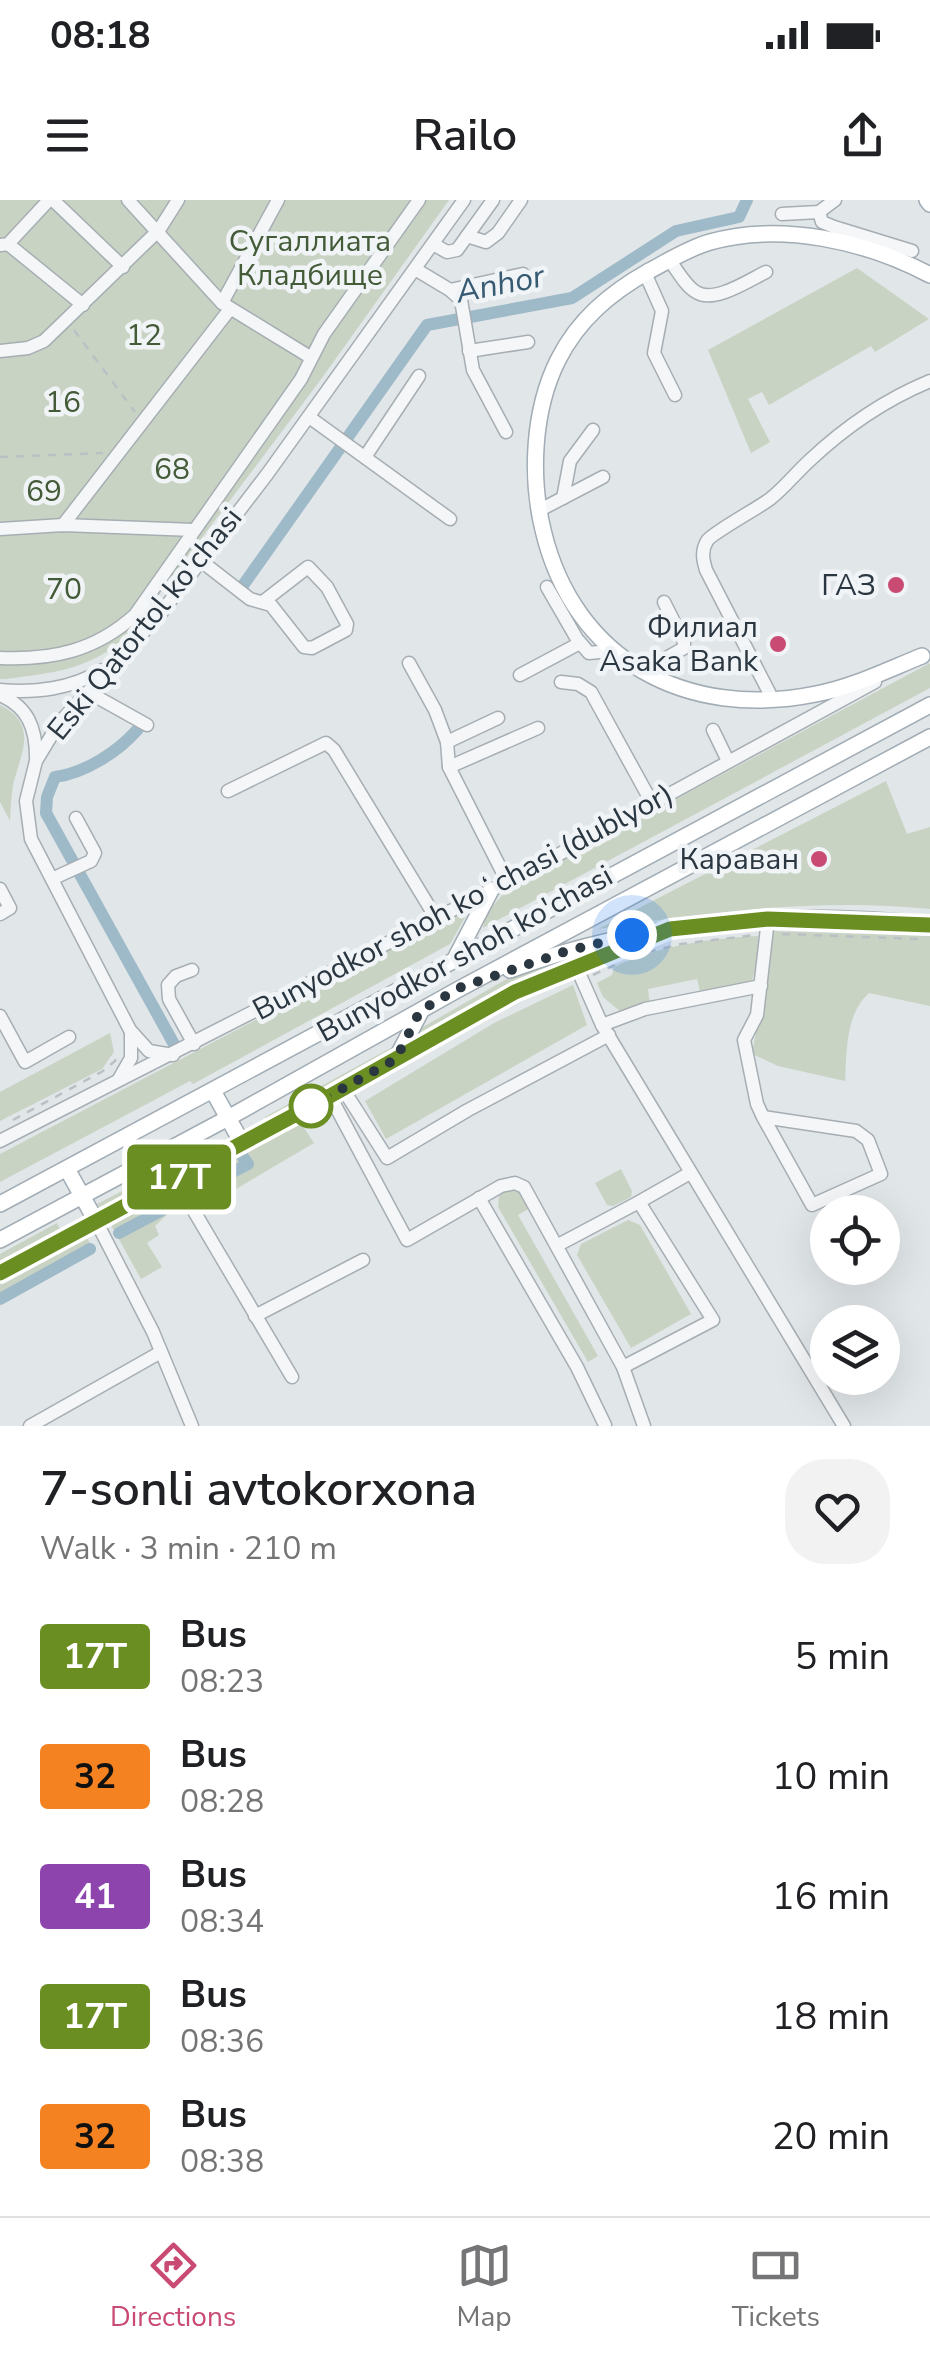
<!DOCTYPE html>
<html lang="en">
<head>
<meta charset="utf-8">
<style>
	:root { --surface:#fff; --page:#f2f2f2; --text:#202124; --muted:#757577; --line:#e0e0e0; --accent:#c94b73 }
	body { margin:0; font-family:"Nunito Sans",sans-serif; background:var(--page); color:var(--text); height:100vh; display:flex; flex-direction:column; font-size:38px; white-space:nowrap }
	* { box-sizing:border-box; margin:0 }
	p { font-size:32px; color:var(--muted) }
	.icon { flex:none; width:55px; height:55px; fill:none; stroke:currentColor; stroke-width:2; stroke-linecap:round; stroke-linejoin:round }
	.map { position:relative; height:1226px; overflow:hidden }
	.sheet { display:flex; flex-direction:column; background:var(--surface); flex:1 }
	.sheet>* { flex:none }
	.badge { padding:0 20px; border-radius:8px; font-size:35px; line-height:65px }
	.fabs { position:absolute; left:810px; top:995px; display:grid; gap:20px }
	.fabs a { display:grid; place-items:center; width:90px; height:90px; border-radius:50%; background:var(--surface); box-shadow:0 10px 40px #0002; font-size:50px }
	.you { position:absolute; width:50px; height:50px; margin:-25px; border:8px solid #fff; border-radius:50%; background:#1a73e8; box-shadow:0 0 0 15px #1a73e833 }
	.map>.badge { position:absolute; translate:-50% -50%; box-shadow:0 0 0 5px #fff }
	.round { display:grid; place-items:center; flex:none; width:105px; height:105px; border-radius:40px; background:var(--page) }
	.headline { display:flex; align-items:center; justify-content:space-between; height:170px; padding:0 40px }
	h1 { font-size:48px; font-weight:600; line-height:75px }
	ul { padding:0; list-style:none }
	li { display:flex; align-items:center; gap:30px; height:120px; padding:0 40px }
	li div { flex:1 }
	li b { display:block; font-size:38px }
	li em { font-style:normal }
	li .badge { min-width:110px; font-weight:700; text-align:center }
	.status { display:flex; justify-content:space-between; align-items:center; height:70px; padding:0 50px; background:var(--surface); direction:ltr }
	.status svg { height:28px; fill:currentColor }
	header { display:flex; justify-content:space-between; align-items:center; height:130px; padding:0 40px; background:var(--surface); font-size:45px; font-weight:600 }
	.dock { display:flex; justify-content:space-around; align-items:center; height:140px; border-top:2px solid var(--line); background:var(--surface); font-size:28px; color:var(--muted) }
	.dock a { display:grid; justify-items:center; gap:5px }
	.dock .active { color:var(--accent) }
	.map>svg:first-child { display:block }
	.green { fill:#c9d3c3 }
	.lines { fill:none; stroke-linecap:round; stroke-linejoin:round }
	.canal { stroke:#9eb9c8; stroke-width:12 }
	.minor-casing { stroke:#a6aeb3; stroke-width:15 }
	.major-casing { stroke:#a1acb4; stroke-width:18 }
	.path { stroke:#bbc0c4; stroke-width:2.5; stroke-dasharray:8 8; stroke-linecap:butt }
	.minor { stroke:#f4f6f8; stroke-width:12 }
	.major { stroke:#fff; stroke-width:15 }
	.line-casing { stroke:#fff; stroke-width:22 }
	.line { stroke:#6b8e23; stroke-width:15 }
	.walk { stroke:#2a3640; stroke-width:10; stroke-dasharray:0 18 }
	.poi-dot { fill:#c94b73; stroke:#f1f4f7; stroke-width:4 }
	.stop-dot { fill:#fff; stroke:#6b8e23; stroke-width:5 }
	.labels { text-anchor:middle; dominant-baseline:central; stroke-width:9; stroke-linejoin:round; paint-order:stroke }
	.park-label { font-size:30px; fill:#445b38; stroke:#f1f4f7 }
	.poi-label { font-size:30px; fill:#2a3640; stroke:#f1f4f7; text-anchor:end }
	.street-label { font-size:30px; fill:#2a3640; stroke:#f1f4f7 }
	.water-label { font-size:32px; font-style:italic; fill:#365b73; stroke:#f1f4f7 }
</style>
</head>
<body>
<div class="status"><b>08:18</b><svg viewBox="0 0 49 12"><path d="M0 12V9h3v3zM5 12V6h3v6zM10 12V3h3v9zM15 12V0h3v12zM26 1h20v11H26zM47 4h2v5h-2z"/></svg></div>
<header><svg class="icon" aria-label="menu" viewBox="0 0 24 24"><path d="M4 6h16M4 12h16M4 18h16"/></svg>Railo<svg class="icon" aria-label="share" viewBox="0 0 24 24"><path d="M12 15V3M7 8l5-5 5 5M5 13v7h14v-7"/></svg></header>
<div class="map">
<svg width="930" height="1226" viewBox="0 0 930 1226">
	<rect width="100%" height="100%" fill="#e1e6e9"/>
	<!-- green -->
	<g class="green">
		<path d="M0,0H449L322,178L125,440C81,471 58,472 6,479H0Z"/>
		<polygon points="857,68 929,119 875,152 871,146 769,205 762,192 748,199 770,242 751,253 708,150"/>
		<polygon points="930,463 930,488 483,728 487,712 508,689"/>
		<path d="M0,505C38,524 22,551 14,581C11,594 11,607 10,621L0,602Z"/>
		<path d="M886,581L907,634L930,627V709C817,698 709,712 598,729Z"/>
		<polygon points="463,711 467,714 450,744 193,884 190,881 0,982 0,954"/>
		<path d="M774,731L930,736V806L869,793C845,815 847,851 845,881L778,866L752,854Z"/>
		<path d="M758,736V761L750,787L701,796L697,779L648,789L650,805L621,812L603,797L597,783L612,775L614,767C661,745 707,739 758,736Z"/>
		<polygon points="575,757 516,781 413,839 421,828 505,780"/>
		<polygon points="573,785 587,825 386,939 365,901 494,823"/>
		<polygon points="110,833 114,852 102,869 0,921 0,892"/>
		<polygon points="394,846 389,854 268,921 265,917"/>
		<polygon points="299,920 314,943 202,1009 186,983"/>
		<polygon points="200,951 202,955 100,1008 97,1004"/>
		<polygon points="621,969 632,991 631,997 613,1006 607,1005 595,983"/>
		<polygon points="508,990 522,992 530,1008 518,1015 598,1156 588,1162 498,1007 499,995"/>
		<polygon points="168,994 177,1005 155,1026 159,1035 147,1043 162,1067 141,1079 111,1025"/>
		<polygon points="628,1020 640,1025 691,1114 631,1148 577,1055 581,1044"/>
		<polygon points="57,1023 60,1029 0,1061 0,1054"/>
		<polygon points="85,1034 91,1045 0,1094 0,1082"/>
	</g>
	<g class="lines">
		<!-- canal -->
		<g class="canal">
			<polyline points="244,384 427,125 572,98 676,31 739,17 747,0"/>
			<path d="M138,529C118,552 85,573 55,577L47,597L46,613L175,846"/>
			<polyline points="201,989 248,964 243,957"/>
			<polyline points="119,1033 172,1005"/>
			<polyline points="0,1099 90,1049"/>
		</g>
		<!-- minor casing -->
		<g class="minor-casing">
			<g id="minor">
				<polyline points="53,0 123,67"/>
				<polyline points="128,0 222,103 310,157"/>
				<polyline points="819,12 822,22 834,27 912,51"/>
				<polyline points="782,14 819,12 835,0"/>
				<polyline points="467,36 486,42 498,33 521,0"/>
				<polyline points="8,44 83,105"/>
				<polyline points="433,44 447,52 457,50 493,0"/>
				<polyline points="1,45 8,44 49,0"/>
				<path d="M669,60C677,69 685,86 696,92C714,104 749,80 766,72"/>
				<polyline points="415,69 450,90 461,100 473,170 506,232"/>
				<polyline points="645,73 662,111 654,153 675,195"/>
				<polyline points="450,90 523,74"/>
				<polyline points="222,103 278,0"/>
				<polyline points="0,151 28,148 44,141 159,30 178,0"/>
				<polyline points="469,151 528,142"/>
				<polyline points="309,217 450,319"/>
				<polyline points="365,257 419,176"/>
				<polyline points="563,298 570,261 593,230"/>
				<polyline points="538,311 603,277"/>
				<polyline points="63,325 230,109"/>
				<polyline points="0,329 63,325 194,330"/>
				<polyline points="201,361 250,399 271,405 304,447 312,448 346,430 347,424 327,387 308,367 264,401"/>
				<polyline points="547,387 577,439 589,453 610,451"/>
				<path d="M0,458C53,460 95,451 135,415L301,179L324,134L419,0"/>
				<polyline points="409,463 435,510 447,542 449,567 507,681"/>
				<polyline points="642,472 684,448 684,442 664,402"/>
				<polyline points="520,475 580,443"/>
				<polyline points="561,482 578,484 591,492 652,603"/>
				<path d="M0,490C37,493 70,489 103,470"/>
				<polyline points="88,492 147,525"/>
				<path d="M0,495C28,507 36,528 36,557"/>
				<path d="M772,498L706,370C703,360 701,351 707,341C711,334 758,308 770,299C784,288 796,273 809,261C845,227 884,200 930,181"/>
				<polyline points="713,530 728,561"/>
				<polyline points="447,542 498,518"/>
				<polyline points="449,567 538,528"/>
				<polyline points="228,591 326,543 334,550 436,718"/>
				<polyline points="54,678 91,661 95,653 76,618"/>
				<polyline points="0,689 10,708 0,714"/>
				<polyline points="576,766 602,825 844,1226"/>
				<polyline points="192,770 176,776 168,785 169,799 194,844"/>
				<polyline points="0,816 25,862 69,837"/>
				<polyline points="602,825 645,809 761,786"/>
				<polyline points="173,855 149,851 130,830 31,639 26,601 36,561 59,523 161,413 268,273 464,0"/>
				<polyline points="119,879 131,858 131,833"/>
				<polyline points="343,889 387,958 468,910 609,835"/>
				<polyline points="330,896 407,1040 501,986 515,983 524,987 623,1167 713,1120 639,1002 558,1045"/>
				<polyline points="763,917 856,931 868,940 881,974 812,1005 763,917 757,904 744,840 757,815 768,719"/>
				<polyline points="0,941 521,675 875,482"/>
				<polyline points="175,979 292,1177"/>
				<polyline points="479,998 577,1167 605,1225"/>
				<polyline points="639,1002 690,973"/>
				<polyline points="96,1021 153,1132 192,1226"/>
				<polyline points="0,1073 330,896 481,810 543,779 645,739"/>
				<polyline points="255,1116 363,1060"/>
				<polyline points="623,1167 644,1226"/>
				<polyline points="30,1226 161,1152"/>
			</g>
		</g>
		<!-- major casing -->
		<g class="major-casing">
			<g id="major">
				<polyline points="927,0 930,4"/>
				<path d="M922,456C887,470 853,487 816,494C687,520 574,461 543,330C530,276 533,210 558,160C578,120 610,93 649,71C668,61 689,48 710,42C781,22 866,41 930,75"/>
				<polyline points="456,757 491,690"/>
				<path d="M510,770C644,721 789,709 930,725"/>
				<polyline points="396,859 420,813"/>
				<polyline points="213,891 242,943"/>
				<polyline points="67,969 96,1021"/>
				<polyline points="0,1004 930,505"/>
				<polyline points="0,1040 228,918 459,789 930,537"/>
			</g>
		</g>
		<!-- path -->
		<g class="path">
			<polyline points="74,130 135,212"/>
			<polyline points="0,257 103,253"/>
			<polyline points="782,734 919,739"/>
			<polyline points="648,752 681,744 754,735"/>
			<polyline points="593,775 622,762"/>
			<polyline points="13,920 103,871 115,861 118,853"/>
		</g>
		<!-- minor -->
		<use href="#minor" class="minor"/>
		<!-- major -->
		<use href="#major" class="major"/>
	</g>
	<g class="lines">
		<!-- line casing -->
		<g class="line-casing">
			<polyline id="line" points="0,1073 330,896 515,792 670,729 768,719 930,725"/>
		</g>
		<!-- line -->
		<use href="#line" class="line"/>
		<!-- walk -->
		<polyline class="walk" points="311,906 396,859 420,811 459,788 567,751 632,735"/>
	</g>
	<!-- markers -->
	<g class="poi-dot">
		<circle cx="896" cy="385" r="10"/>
		<circle cx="778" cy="444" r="10"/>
		<circle cx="819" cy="659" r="10"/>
	</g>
	<circle class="stop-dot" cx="311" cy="906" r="20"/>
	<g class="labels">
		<!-- park labels -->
		<g class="park-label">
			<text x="310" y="41">Сугаллиата<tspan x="310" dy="34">Кладбище</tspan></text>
			<text x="144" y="135">12</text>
			<text x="63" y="202">16</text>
			<text x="172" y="269">68</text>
			<text x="44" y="291">69</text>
			<text x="64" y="389">70</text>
		</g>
		<!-- poi labels -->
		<g class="poi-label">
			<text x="876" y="385">ГАЗ</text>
			<text x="758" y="427">Филиал<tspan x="758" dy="34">Asaka Bank</tspan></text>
			<text x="799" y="659">Караван</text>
		</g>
		<!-- street labels -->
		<g class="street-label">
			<text transform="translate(145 424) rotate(-51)">Eski Qatortol ko'chasi</text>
			<text transform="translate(463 702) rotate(-28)">Bunyodkor shoh koʻchasi (dublyor)</text>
			<text transform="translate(465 754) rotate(-29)">Bunyodkor shoh ko'chasi</text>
		</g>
		<!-- water labels -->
		<g class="water-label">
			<text transform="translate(500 84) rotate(-11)">Anhor</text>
		</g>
	</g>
</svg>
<div class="fabs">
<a><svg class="icon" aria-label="locate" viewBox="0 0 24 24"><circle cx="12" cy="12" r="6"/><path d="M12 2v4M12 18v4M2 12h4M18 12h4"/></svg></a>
<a><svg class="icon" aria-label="layers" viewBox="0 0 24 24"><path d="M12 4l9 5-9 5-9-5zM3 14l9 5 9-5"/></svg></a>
</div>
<div class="you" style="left:632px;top:735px"></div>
<b class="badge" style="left:179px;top:977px;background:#6b8e23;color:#fff">17T</b>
</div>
<section class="sheet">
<div class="headline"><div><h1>7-sonli avtokorxona</h1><p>Walk · 3 min · 210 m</p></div><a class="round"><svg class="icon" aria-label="heart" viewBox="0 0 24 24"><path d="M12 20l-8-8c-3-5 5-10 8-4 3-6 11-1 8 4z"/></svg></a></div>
<ul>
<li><span class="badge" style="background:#6b8e23;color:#fff">17T</span><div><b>Bus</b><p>08:23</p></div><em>5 min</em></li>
<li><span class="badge" style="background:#f58220;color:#111">32</span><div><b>Bus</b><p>08:28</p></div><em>10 min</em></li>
<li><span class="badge" style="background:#8e44ad;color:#fff">41</span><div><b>Bus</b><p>08:34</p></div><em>16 min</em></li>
<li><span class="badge" style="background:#6b8e23;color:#fff">17T</span><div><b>Bus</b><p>08:36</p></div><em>18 min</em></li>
<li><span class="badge" style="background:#f58220;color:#111">32</span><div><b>Bus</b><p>08:38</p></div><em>20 min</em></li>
</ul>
</section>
<nav class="dock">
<a class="active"><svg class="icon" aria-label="directions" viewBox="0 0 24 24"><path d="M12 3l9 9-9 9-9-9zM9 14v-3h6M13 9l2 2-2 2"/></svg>Directions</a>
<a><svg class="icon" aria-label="map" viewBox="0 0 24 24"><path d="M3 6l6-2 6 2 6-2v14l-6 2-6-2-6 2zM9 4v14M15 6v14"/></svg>Map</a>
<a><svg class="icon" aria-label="tickets" viewBox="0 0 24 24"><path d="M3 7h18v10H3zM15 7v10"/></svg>Tickets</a>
</nav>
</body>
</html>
